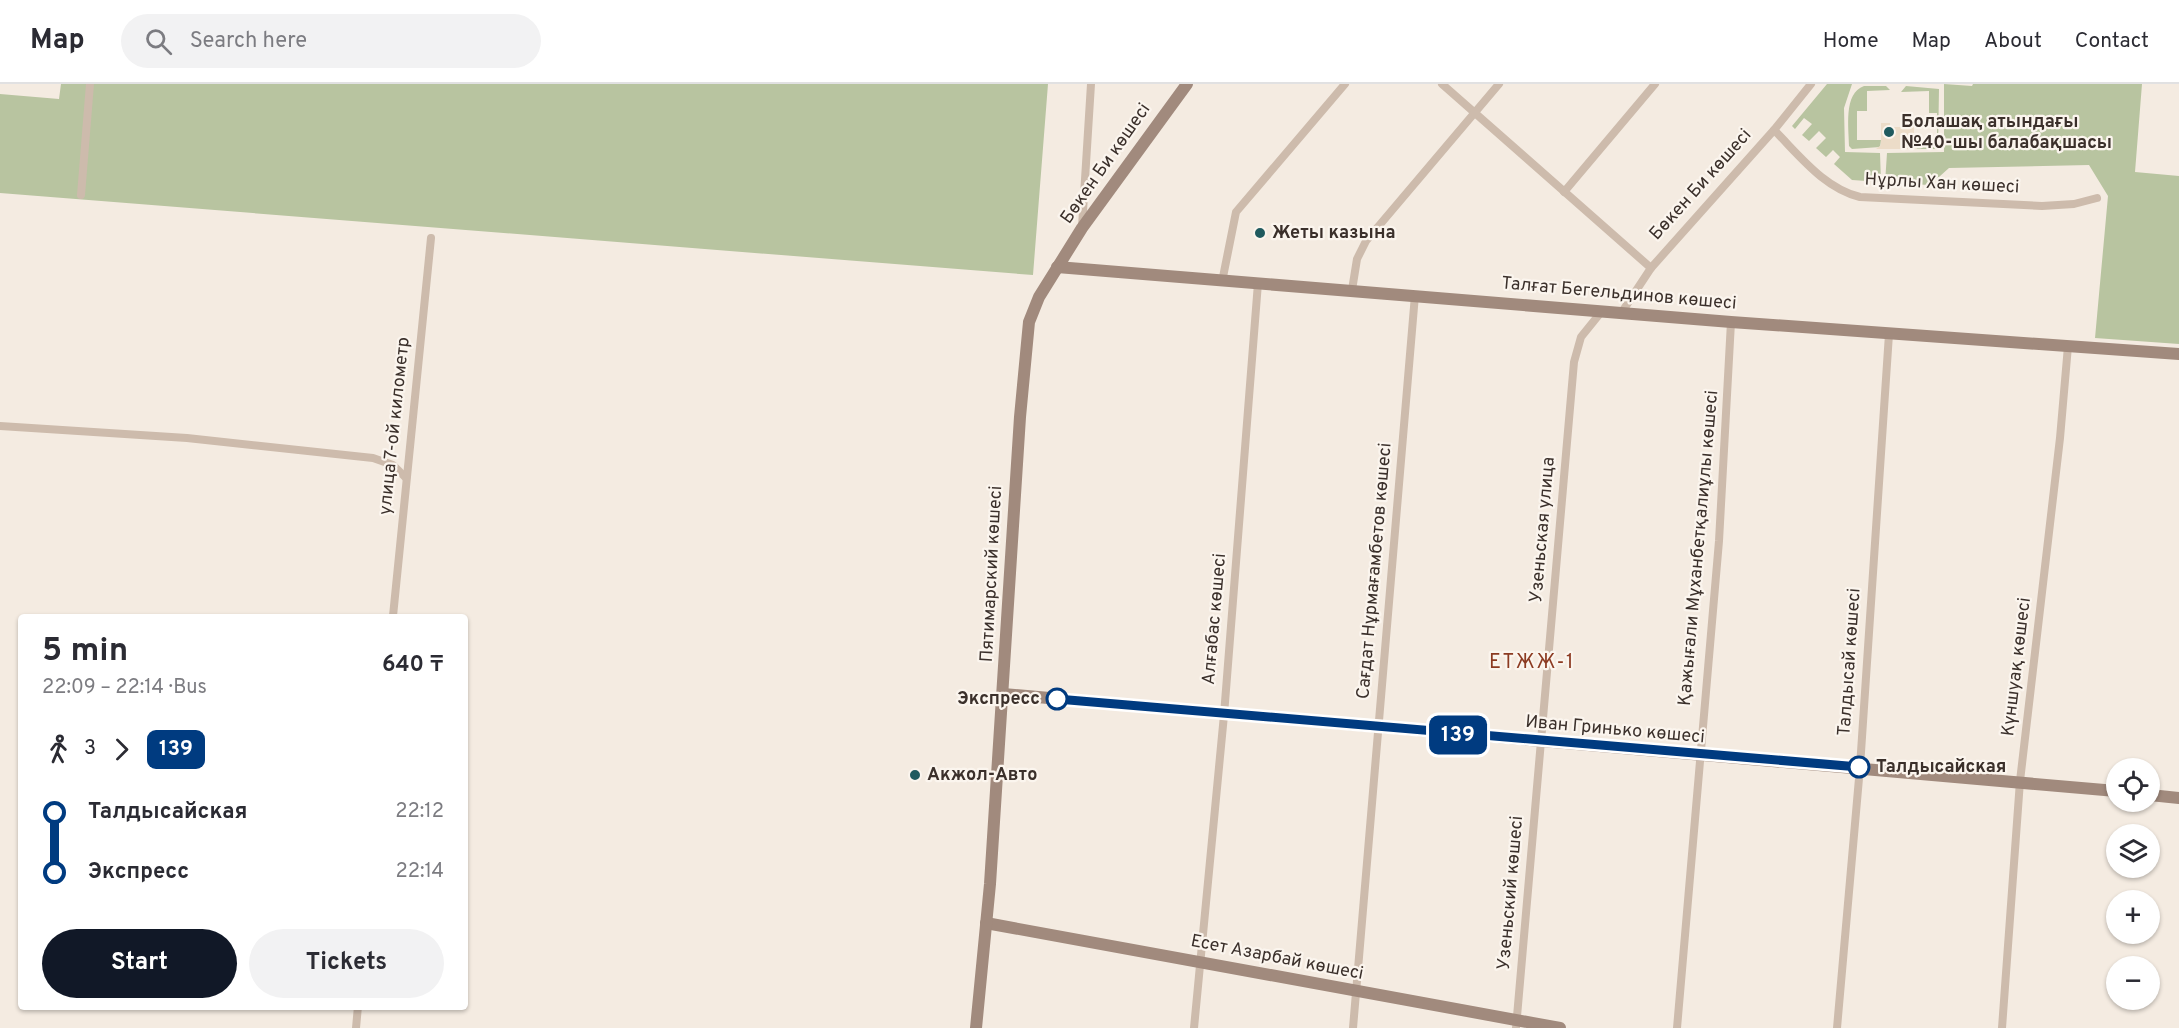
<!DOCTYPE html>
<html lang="en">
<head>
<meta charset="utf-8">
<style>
	:root { --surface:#fff; --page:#f2f2f3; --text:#2b2b33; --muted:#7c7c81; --line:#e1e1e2; --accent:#111827 }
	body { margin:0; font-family:Overpass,sans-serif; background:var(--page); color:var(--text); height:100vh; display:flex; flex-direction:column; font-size:22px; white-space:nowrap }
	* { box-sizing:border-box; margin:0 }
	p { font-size:20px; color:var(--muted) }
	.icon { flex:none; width:33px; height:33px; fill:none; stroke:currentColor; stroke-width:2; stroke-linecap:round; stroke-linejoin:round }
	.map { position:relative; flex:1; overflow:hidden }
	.details { position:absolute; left:18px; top:530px; width:450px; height:396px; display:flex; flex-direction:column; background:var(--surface); border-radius:6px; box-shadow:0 2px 4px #0004 }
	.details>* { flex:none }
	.badge { padding:0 12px; border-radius:9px; font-size:21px; line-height:39px }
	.buttons { position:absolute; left:2106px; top:674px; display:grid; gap:12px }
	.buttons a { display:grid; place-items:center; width:54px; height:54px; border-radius:50%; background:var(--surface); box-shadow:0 2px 4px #0004; font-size:30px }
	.map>.badge { position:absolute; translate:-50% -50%; box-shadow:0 0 0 3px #fff }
	.legs { display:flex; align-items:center; gap:9px; height:66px; padding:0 24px; font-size:20px }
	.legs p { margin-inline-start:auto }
	.summary { display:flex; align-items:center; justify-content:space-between; height:102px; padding:0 24px }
	h1 { font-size:33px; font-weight:700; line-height:45px }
	.action { display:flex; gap:12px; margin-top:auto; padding:12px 24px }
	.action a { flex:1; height:69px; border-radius:36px; background:var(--accent); color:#fff; font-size:24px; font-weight:700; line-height:69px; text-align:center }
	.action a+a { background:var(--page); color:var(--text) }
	ul { padding:0 24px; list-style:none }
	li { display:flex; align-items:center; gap:21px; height:60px; font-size:22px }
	li i { display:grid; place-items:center; width:9px; height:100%; margin:0 8px; background:currentColor }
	li i::after { content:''; width:15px; height:15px; margin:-8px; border:4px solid; border-radius:50%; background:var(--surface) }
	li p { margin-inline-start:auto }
	li:first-child i { background:linear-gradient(#0000 50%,currentColor 0) }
	li:last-child i { background:linear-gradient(currentColor 50%,#0000 0) }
	header { display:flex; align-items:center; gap:36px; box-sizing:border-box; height:84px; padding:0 30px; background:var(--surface); border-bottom:2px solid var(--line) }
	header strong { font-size:28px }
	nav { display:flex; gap:33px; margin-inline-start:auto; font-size:21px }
	.search { width:420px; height:54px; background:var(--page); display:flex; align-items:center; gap:15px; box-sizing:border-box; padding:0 21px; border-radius:33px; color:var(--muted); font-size:22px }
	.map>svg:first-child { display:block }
	.green { fill:#b8c4a0 }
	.plaza { fill:#ecdcc8 }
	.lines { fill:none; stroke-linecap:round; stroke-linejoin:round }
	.street { stroke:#cdbbac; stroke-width:8 }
	.secondary { stroke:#a18a7d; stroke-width:12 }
	.line-1-casing { stroke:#fff; stroke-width:14 }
	.line-1 { stroke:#003b80; stroke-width:9 }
	.poi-dot { fill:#1f5a5e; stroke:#fbf5ee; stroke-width:2 }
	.stop-1-dot { fill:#fff; stroke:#003b80; stroke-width:3 }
	.labels { text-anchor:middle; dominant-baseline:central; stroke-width:4.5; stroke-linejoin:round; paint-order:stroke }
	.poi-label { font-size:18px; font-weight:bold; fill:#3b302b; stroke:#fbf5ee; text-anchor:start }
	.street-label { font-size:18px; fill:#3b302b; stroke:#fbf5ee }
	.stop-label { font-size:18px; font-weight:bold; fill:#3b302b; stroke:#fbf5ee; text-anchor:end }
	.neighbourhood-label { font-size:20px; letter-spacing:1.5px; fill:#8c3b22; stroke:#fbf5ee }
</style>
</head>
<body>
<header>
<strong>Map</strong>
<div class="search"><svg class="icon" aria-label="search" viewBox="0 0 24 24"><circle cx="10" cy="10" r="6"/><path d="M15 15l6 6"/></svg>Search here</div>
<nav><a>Home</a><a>Map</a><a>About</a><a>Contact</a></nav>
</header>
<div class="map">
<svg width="2179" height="944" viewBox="0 0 2179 944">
	<rect width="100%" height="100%" fill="#f4ebe1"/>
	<!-- green -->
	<g class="green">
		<polygon points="61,0 1048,0 1033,191 0,109 0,10 59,15"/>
		<polygon points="1827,0 1852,0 1844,24 1845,68 1880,69 1881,98 1852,96 1834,80 1840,73 1833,66 1826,73 1816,64 1826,54 1819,47 1809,57 1802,51 1812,40 1804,34 1795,45 1792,42"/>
		<polygon points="1944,0 1972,2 1973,0 2142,0 2135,88 2179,92 2179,260 2095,254 2108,112 2089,81 1949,84 1930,101 1885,99 1887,69 1944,68"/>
		<path d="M1864,2H1886L1890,6L1867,7V27H1857V56H1881L1880,63L1852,65L1849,62C1849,45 1843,9 1864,2Z"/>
		<polygon points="1906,2 1939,5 1938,65 1917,65 1914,62 1914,57 1937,56 1937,29 1929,29 1929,7 1901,8"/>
	</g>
	<!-- plaza -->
	<polygon class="plaza" points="1901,38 1914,38 1914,62 1917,65 1876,65 1881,61 1881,39 1890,39 1890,43 1901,43"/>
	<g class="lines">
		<!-- street -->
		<g class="street">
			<polyline points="1442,0 1651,184"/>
			<path d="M1774,46C1800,72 1824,104 1860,113L2042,122L2074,120L2097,114"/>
			<polyline points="1564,108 1655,0"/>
			<polyline points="81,111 90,0"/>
			<polyline points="1082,143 1091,0"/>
			<polyline points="1222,198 1236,128 1345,0"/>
			<polyline points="1352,206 1357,175 1366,157 1499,0"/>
			<polyline points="1622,228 1651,184 1774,46 1811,0"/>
			<polyline points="0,342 187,354 373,374 393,381 406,394"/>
			<polyline points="393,532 431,154"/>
			<polyline points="356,944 358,922"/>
			<polyline points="1194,944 1224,631 1258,199"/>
			<polyline points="1353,944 1415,211"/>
			<polyline points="1516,944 1574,278 1581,253 1602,227"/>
			<polyline points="1677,944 1719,457 1731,238"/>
			<polyline points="1837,944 1860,683 1889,250"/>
			<polyline points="2002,944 2020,697 2060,354 2068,262"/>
		</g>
		<!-- secondary -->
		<g class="secondary">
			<polyline points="1057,183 1731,238 2179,270"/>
			<polyline points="1003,610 2116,707"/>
			<polyline points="2150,711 2179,714"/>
			<polyline points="986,839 1560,944"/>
			<polyline points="976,944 990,800 1020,333 1029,238 1039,213 1082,144 1187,0"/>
		</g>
	</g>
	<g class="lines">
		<!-- line-1 casing -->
		<g class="line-1-casing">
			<polyline id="line-1" points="1057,615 1859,683"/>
		</g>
		<!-- line-1 -->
		<use href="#line-1" class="line-1"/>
	</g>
	<!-- markers -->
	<g class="poi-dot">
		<circle cx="1889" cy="48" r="6"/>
		<circle cx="1260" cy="149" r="6"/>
		<circle cx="915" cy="691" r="6"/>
	</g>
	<g class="stop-1-dot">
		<circle cx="1057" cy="615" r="10"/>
		<circle cx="1859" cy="683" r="10"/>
	</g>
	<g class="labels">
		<!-- poi labels -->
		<g class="poi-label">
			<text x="1901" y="38">Болашақ атындағы<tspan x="1901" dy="21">№40-шы балабақшасы</tspan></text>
			<text x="1272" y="149">Жеты казына</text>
			<text x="927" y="691">Акжол-Авто</text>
		</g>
		<!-- street labels -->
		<g class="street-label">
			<text transform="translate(1106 80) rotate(-55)">Бөкен Би көшесі</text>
			<text transform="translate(1942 100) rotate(3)">Нұрлы Хан көшесі</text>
			<text transform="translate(1701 101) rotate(-48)">Бөкен Би көшесі</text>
			<text transform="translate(1619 210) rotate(5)">Талғат Бегельдинов көшесі</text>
			<text transform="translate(395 342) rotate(-84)">улица 7-ой километр</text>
			<text transform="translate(1543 446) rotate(-85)">Узеньская улица</text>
			<text transform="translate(1699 464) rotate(-85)">Қажығали Мұханбетқалиұлы көшесі</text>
			<text transform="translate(1375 487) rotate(-85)">Сағдат Нұрмағамбетов көшесі</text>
			<text transform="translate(992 490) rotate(-87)">Пятимарский көшесі</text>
			<text transform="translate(1215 535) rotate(-85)">Алғабас көшесі</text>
			<text transform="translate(1850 578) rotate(-86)">Талдысай көшесі</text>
			<text transform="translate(2017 583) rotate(-83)">Күншуақ көшесі</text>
			<text transform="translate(1615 646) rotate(5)">Иван Гринько көшесі</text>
			<text transform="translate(1511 809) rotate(-85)">Узеньский көшесі</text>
			<text transform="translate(1277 874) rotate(11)">Есет Азарбай көшесі</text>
		</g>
		<!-- stop labels -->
		<g class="stop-label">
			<text x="1040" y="615">Экспресс</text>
			<text x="1876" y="683" text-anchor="start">Талдысайская</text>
		</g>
		<!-- neighbourhood labels -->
		<g class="neighbourhood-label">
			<text x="1532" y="579">ЕТЖЖ-1</text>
		</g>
	</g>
</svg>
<div class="buttons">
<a><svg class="icon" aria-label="locate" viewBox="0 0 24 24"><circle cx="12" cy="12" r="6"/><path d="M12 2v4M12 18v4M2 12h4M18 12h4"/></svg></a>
<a><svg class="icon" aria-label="layers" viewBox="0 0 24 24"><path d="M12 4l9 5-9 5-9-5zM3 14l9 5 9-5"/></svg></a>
<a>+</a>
<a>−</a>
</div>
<b class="badge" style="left:1458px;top:651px;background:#003b80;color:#fff">139</b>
<section class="details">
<div class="summary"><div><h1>5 min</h1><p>22:09 – 22:14 · Bus</p></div><b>640 ₸</b></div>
<div class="legs"><svg class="icon" aria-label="walk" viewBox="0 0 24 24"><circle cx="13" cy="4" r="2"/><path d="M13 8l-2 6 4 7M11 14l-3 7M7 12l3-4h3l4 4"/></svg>3<svg class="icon" aria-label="forward" viewBox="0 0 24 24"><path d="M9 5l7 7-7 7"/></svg><b class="badge" style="background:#003b80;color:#fff">139</b></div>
<ul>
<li><i style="color:#003b80"></i><b>Талдысайская</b><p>22:12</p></li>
<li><i style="color:#003b80"></i><b>Экспресс</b><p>22:14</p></li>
</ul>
<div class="action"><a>Start</a><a>Tickets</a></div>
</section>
</div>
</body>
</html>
